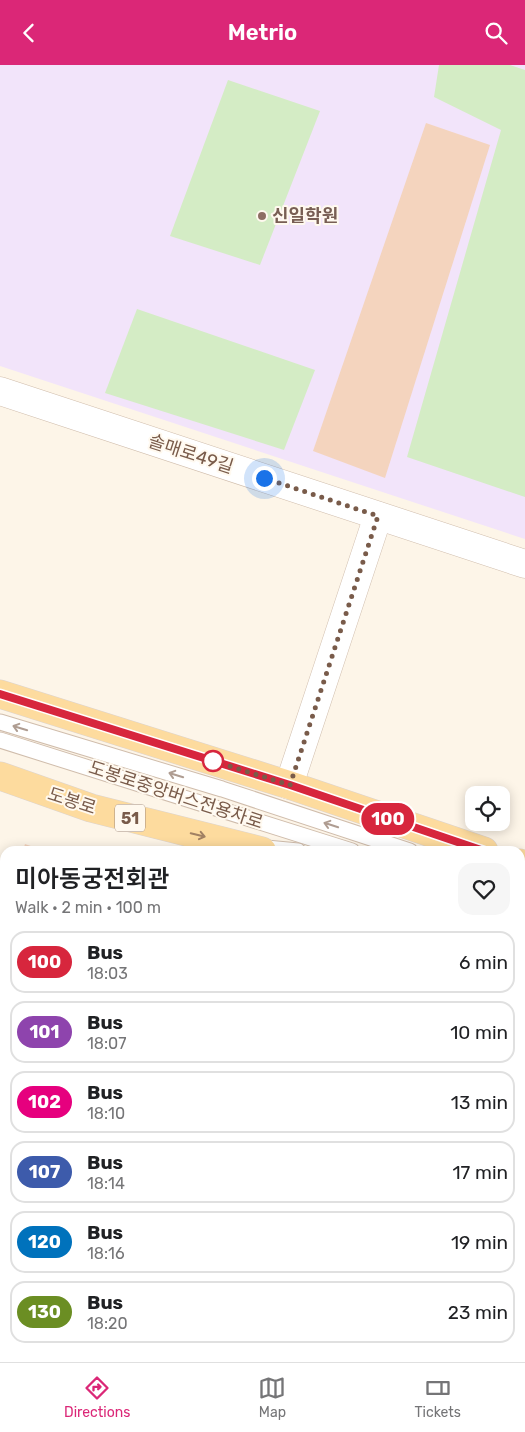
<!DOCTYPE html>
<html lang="en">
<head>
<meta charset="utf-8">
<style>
	:root { --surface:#fff; --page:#f6f6f6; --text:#202124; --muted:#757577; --line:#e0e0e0; --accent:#db2777 }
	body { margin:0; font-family:Rubik,"Noto Sans KR",sans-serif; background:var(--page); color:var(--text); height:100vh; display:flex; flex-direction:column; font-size:19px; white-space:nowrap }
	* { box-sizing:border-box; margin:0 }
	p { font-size:16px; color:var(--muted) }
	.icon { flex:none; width:28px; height:28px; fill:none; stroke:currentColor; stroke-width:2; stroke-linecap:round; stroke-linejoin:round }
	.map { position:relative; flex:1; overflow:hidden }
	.details { position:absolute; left:0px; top:781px; width:525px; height:516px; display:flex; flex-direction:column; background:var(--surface); border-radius:15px 15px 0 0; box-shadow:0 2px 12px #0003 }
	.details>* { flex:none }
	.badge { padding:0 10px; border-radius:16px; font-size:18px; line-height:32px }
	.controls { position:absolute; left:465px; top:721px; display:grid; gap:10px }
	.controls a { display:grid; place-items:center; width:45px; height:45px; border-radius:10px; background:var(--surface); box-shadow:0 2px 12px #0003; font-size:25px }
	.you { position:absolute; width:25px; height:25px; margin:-12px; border:4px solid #fff; border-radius:50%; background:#1a73e8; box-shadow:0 0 0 8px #1a73e833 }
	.map>.badge { position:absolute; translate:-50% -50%; box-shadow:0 0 0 2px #fff }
	.round { display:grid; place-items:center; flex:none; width:52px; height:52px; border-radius:15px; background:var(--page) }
	.overview { display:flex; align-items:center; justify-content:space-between; height:85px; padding:0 15px }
	h1 { font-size:24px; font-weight:600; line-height:38px }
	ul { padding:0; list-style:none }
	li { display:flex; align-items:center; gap:15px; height:62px; margin:0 10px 8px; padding:0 5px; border:2px solid var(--line); border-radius:15px }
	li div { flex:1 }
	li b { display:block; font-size:19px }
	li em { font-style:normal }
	li .badge { min-width:55px; font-weight:700; text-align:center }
	header { display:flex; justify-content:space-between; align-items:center; height:65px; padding:0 15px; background:var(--accent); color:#fff; font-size:22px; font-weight:600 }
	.tabs { display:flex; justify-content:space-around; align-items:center; height:70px; border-top:1px solid var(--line); background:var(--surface); font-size:14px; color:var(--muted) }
	.tabs a { display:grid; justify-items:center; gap:2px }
	.tabs .active { color:var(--accent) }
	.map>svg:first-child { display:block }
	.education { fill:#f2e4fa }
	.green { fill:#d4ecc5 }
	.building { fill:#f4d4be }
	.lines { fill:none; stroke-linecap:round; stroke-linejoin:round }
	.service-casing { stroke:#d0bdac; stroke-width:17 }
	.minor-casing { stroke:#d0bdac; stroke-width:29 }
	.primary-casing { stroke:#dcd4d0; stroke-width:29 }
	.service { stroke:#fff; stroke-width:15 }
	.minor { stroke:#fff; stroke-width:28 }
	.primary { stroke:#fddb9e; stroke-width:28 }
	.oneway { stroke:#af9d92 }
	.oneway2 { stroke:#a18163 }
	.line-casing { stroke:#fff; stroke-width:11 }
	.line { stroke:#d7263d; stroke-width:8 }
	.walk { stroke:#795b4a; stroke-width:5; stroke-dasharray:0 9 }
	.education-dot { fill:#8d6e63; stroke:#fff9ef; stroke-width:2 }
	.stop-dot { fill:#fff; stroke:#d7263d; stroke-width:2.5 }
	.labels { text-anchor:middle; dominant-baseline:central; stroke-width:4; stroke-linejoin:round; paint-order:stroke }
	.shield { fill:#fff9ef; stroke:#a18a7c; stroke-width:1 }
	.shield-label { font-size:16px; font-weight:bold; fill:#795b4a }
	.education-label { font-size:18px; font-weight:bold; fill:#785e54; stroke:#fff9ef; text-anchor:start }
	.street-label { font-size:18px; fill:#795b4a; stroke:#fff9ef }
</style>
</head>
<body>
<header><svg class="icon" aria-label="back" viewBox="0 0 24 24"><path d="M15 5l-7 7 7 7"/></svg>Metrio<svg class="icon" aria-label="search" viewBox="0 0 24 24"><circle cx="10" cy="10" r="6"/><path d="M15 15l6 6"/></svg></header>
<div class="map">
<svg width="525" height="1297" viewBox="0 0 525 1297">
	<rect width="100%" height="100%" fill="#fdf5e8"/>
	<!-- education -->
	<polygon class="education" points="0,0 525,0 525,474 0,301"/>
	<!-- green -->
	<g class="green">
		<polygon points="439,0 510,0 525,5 525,432 407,392 501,65 434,32"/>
		<polygon points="228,15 320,46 260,200 170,171"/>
		<polygon points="137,244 315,305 284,385 105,328"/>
	</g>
	<!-- building -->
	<g class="building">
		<polygon points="426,58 490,80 385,413 313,386"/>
		<polygon points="25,779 45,786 23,786"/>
	</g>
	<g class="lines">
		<!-- service casing -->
		<g class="service-casing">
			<g id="service">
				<polyline points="0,657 222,724 410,786"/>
				<polyline points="0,675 352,786"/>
				<polyline points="256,782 298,786"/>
				<polyline points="520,822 525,824"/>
				<polyline points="520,844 525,846"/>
			</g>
		</g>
		<!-- minor casing -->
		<g class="minor-casing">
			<g id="minor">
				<polyline points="0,326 525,499"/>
				<polyline points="289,720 378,451"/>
				<polyline points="0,991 5,993"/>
				<polyline points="0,1064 5,1049"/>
				<polyline points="0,1155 5,1157"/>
				<polyline points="520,1183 525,1169"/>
				<polyline points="233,1292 246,1297"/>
				<polyline points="0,1294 8,1297"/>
				<polyline points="204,1297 205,1292"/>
				<polyline points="481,1297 482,1292"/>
			</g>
		</g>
		<!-- primary casing -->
		<g class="primary-casing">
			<g id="primary">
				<polyline points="0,629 289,720 484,786"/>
				<polyline points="0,711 91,743 262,786"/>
				<polyline points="520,798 525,800"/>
				<polyline points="520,863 525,864"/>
			</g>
		</g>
		<!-- service -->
		<use href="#service" class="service"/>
		<!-- minor -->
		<use href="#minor" class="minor"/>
		<!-- primary -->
		<use href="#primary" class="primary"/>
	</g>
	<!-- one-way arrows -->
	<defs><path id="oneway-shaft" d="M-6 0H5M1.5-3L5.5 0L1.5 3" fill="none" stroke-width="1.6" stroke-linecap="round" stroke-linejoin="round" transform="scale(1.25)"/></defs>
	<g class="oneway">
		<use href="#oneway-shaft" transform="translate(20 663) rotate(-163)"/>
		<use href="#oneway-shaft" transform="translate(176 710) rotate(-163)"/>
		<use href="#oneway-shaft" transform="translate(331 760) rotate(-162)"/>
	</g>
	<use class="oneway2" href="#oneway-shaft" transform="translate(198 770) rotate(14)"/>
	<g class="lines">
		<!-- line casing -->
		<g class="line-casing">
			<polyline id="line" points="0,629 290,720 484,786"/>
		</g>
		<!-- line -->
		<use href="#line" class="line"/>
		<!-- walk -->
		<polyline class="walk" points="213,696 290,720 378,451 264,413"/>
	</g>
	<!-- markers -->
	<circle class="education-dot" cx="262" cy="151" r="5"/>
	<circle class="stop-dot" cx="213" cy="696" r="10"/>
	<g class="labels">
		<!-- shield labels -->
		<rect class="shield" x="115" y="739.5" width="30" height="27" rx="4"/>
		<g class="shield-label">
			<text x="130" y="753">51</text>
		</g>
		<!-- education labels -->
		<g class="education-label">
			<text x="272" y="151">신일학원</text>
		</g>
		<!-- street labels -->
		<g class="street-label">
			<text transform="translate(191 389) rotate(18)">솔매로49길</text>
			<text transform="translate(176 730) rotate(18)">도봉로중앙버스전용차로</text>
			<text transform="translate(72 736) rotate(18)">도봉로</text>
		</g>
	</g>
</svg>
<div class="controls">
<a><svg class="icon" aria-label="locate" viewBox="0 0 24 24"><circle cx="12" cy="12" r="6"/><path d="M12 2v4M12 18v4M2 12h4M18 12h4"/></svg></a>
</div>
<div class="you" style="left:264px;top:413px"></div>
<b class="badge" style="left:388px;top:754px;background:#d7263d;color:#fff">100</b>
<section class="details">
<div class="overview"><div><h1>미아동궁전회관</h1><p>Walk · 2 min · 100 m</p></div><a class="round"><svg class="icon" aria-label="heart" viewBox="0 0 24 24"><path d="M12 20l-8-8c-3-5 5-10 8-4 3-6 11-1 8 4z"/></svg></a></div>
<ul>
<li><span class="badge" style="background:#d7263d;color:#fff">100</span><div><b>Bus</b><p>18:03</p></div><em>6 min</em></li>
<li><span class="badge" style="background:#8e44ad;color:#fff">101</span><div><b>Bus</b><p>18:07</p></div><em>10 min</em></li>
<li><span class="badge" style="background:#e6007e;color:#fff">102</span><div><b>Bus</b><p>18:10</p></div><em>13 min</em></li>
<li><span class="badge" style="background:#3d5bab;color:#fff">107</span><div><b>Bus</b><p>18:14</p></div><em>17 min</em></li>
<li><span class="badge" style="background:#0072bc;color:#fff">120</span><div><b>Bus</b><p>18:16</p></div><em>19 min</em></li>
<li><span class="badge" style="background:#6b8e23;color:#fff">130</span><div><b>Bus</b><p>18:20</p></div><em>23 min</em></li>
</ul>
</section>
</div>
<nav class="tabs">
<a class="active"><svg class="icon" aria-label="directions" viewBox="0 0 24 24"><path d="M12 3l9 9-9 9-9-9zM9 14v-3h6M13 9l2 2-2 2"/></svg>Directions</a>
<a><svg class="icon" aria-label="map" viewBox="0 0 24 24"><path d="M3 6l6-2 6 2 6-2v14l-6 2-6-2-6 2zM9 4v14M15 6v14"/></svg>Map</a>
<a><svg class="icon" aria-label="tickets" viewBox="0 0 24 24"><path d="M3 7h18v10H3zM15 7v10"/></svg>Tickets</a>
</nav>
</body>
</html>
